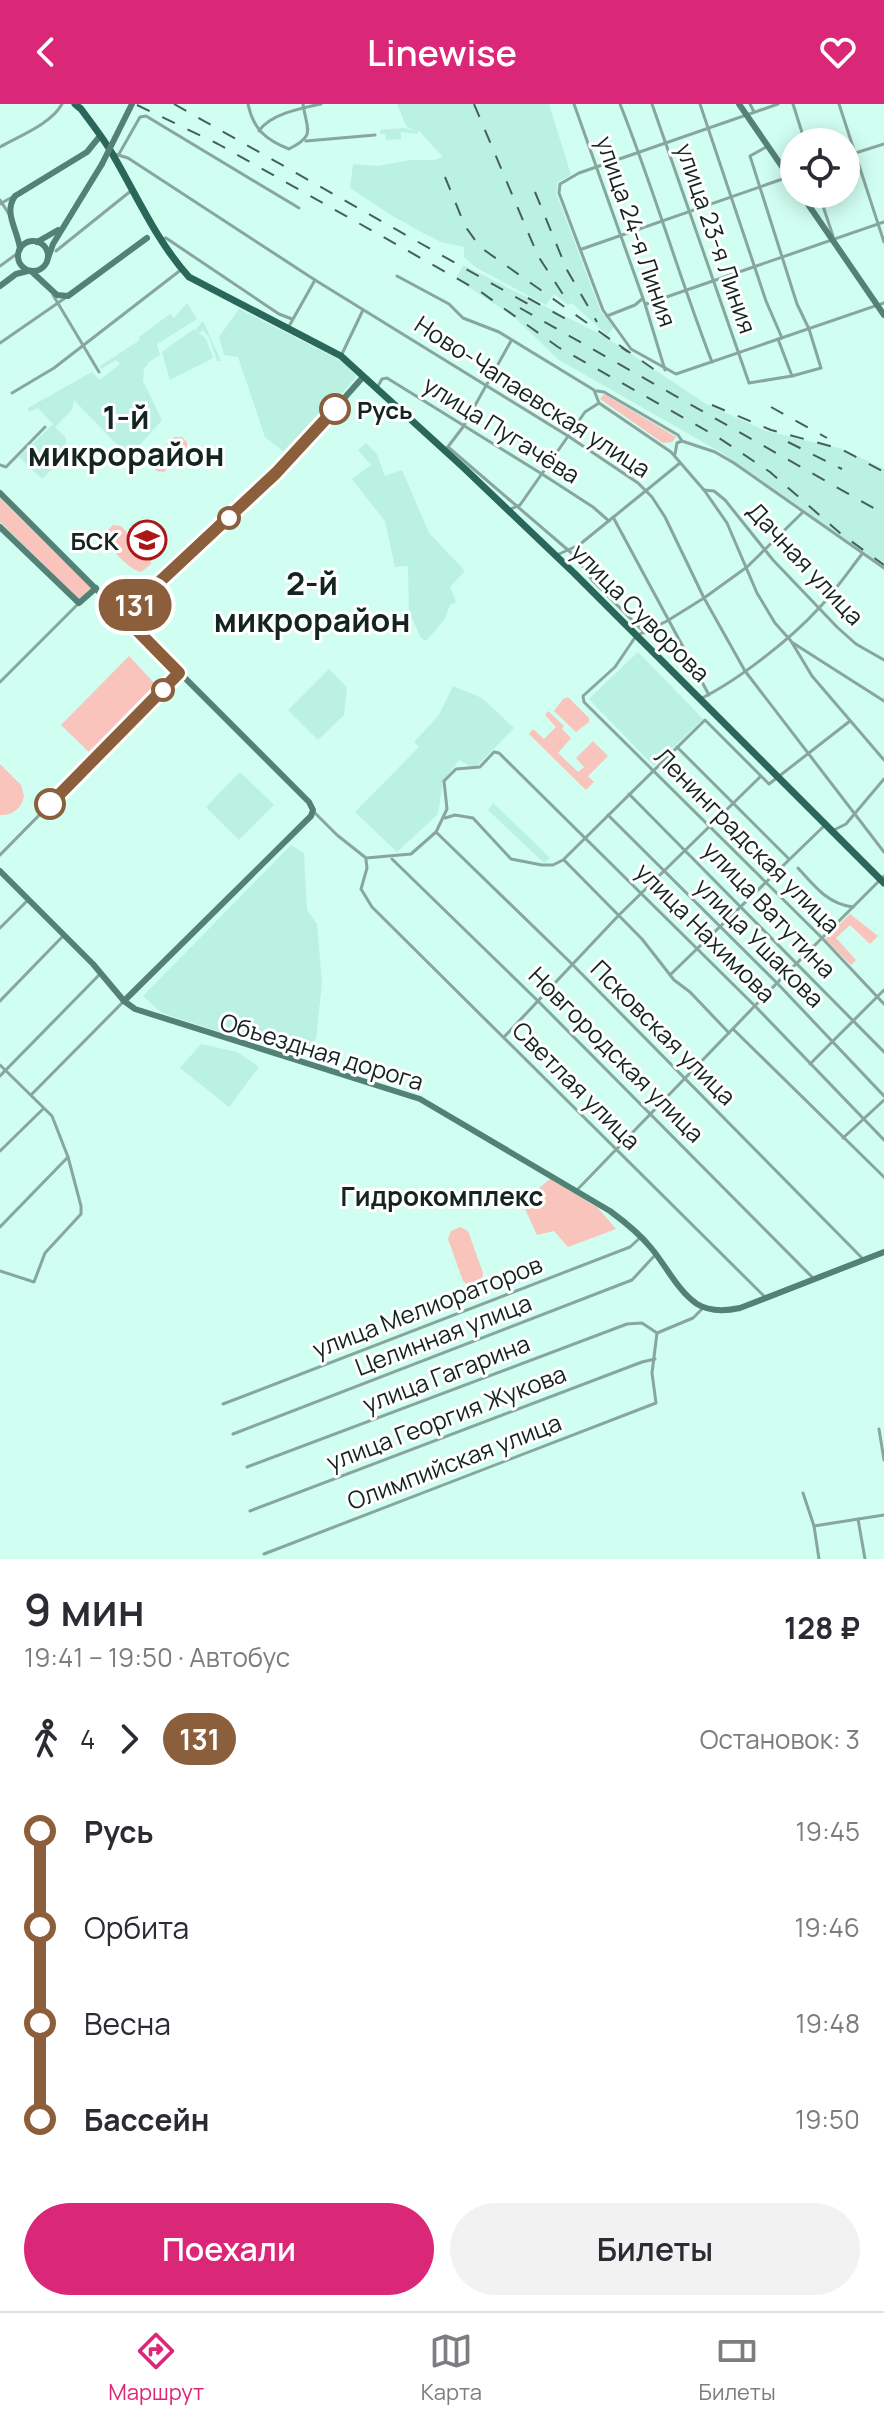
<!DOCTYPE html>
<html lang="ru">
<head>
<meta charset="utf-8">
<style>
	:root { --surface:#fff; --page:#f2f2f3; --text:#2b2b33; --muted:#7c7c81; --line:#e1e1e2; --accent:#db2777 }
	body { margin:0; font-family:Manrope,sans-serif; background:var(--page); color:var(--text); height:100vh; display:flex; flex-direction:column; font-size:30px; white-space:nowrap }
	* { box-sizing:border-box; margin:0 }
	p { font-size:26px; color:var(--muted) }
	.icon { flex:none; width:44px; height:44px; fill:none; stroke:currentColor; stroke-width:2; stroke-linecap:round; stroke-linejoin:round }
	.map { position:relative; height:1455px; overflow:hidden }
	.panel { display:flex; flex-direction:column; background:var(--surface); flex:1 }
	.panel>* { flex:none }
	.badge { padding:0 16px; border-radius:26px; font-size:28px; line-height:52px }
	.controls { position:absolute; left:780px; top:24px; display:grid; gap:16px }
	.controls a { display:grid; place-items:center; width:80px; height:80px; border-radius:50%; background:var(--surface); box-shadow:0 4px 20px #0003; font-size:40px }
	.map>.badge { position:absolute; translate:-50% -50%; box-shadow:0 0 0 4px #fff }
	.legs { display:flex; align-items:center; gap:12px; height:88px; padding:0 24px; font-size:26px }
	.legs p { margin-inline-start:auto }
	.summary { display:flex; align-items:center; justify-content:space-between; height:136px; padding:0 24px }
	h1 { font-size:44px; font-weight:600; line-height:60px }
	.cta { display:flex; gap:16px; margin-top:auto; padding:16px 24px }
	.cta a { flex:1; height:92px; border-radius:48px; background:var(--accent); color:#fff; font-size:32px; font-weight:600; line-height:92px; text-align:center }
	.cta a+a { background:var(--page); color:var(--text) }
	ul { padding:0 24px; list-style:none }
	li { display:flex; align-items:center; gap:28px; height:96px; font-size:30px }
	li i { display:grid; place-items:center; width:12px; height:100%; margin:0 10px; background:currentColor }
	li i::after { content:''; width:20px; height:20px; margin:-10px; border:6px solid; border-radius:50%; background:var(--surface) }
	li p { margin-inline-start:auto }
	li:first-child i { background:linear-gradient(#0000 50%,currentColor 0) }
	li:last-child i { background:linear-gradient(currentColor 50%,#0000 0) }
	header { display:flex; justify-content:space-between; align-items:center; height:104px; padding:0 24px; background:var(--accent); color:#fff; font-size:36px; font-weight:600 }
	.tabs { display:flex; justify-content:space-around; align-items:center; height:112px; border-top:2px solid var(--line); background:var(--surface); font-size:22px; color:var(--muted) }
	.tabs a { display:grid; justify-items:center; gap:4px }
	.tabs .on { color:var(--accent) }
	.map>svg:first-child { display:block }
	.built { fill:#baf1e2 }
	.green { fill:#f9c4bc }
	.lines { fill:none; stroke-linecap:round; stroke-linejoin:round }
	.street { stroke:#88a69e; stroke-width:3 }
	.secondary { stroke:#548176; stroke-width:6 }
	.primary { stroke:#2a675a; stroke-width:7 }
	.rail { stroke:#465f58; stroke-width:2; stroke-dasharray:14 14; stroke-linecap:butt }
	.secondary-bridge { stroke:#548176; stroke-width:6 }
	.line-1-casing { stroke:#fff; stroke-width:18 }
	.line-1 { stroke:#8b5e3c; stroke-width:12 }
	.stop-1-dot { fill:#fff; stroke:#8b5e3c; stroke-width:4 }
	.labels { text-anchor:middle; dominant-baseline:central; stroke-width:6; stroke-linejoin:round; paint-order:stroke }
	.street-label { font-size:24px; fill:#142521; stroke:#fff }
	.stop-label { font-size:24px; font-weight:bold; fill:#142521; stroke:#fff; text-anchor:start }
	.poi-label { font-size:24px; font-weight:bold; fill:#142521; stroke:#fff; text-anchor:end }
	.neighbourhood-label { font-size:26px; font-weight:bold; fill:#142521; stroke:#fff }
	.district-label { font-size:32px; font-weight:bold; fill:#142521; stroke:#fff }
</style>
</head>
<body>
<header><svg class="icon" aria-label="back" viewBox="0 0 24 24"><path d="M15 5l-7 7 7 7"/></svg>Linewise<svg class="icon" aria-label="heart" viewBox="0 0 24 24"><path d="M12 20l-8-8c-3-5 5-10 8-4 3-6 11-1 8 4z"/></svg></header>
<div class="map">
<svg width="884" height="1455" viewBox="0 0 884 1455">
	<rect width="100%" height="100%" fill="#d0fef1"/>
	<!-- built -->
	<g class="built">
		<polygon points="397,0 549,0 571,71 558,78 556,89 601,208 614,223 607,231 572,199 568,201 554,190 546,201 475,163 464,153 464,143 441,138 425,130 391,111 350,84 353,60 378,62 410,56 434,56 443,53 419,27 417,30 401,28 401,35 386,36 385,30 380,30 380,26 404,24 416,27 406,22"/>
		<polygon points="463,161 604,232 706,300 766,327 843,345 884,365 884,462 852,442 799,402 722,349 559,256 513,212 456,175"/>
		<polygon points="187,199 197,215 157,240 160,251 149,258 144,265 143,277 162,316 129,353 74,296 72,306 55,323 66,334 65,352 42,375 19,353 53,320 38,304 29,308 28,304 92,268 100,276 120,260 116,256 101,265 100,262 140,236 139,233 170,210 174,214"/>
		<polygon points="239,205 340,256 357,272 288,351 265,333 238,253 224,251 219,233"/>
		<polygon points="203,217 221,257 217,257 209,233 203,226 199,229 206,235 213,254 170,276 162,248 194,225 198,228 196,225"/>
		<polygon points="366,339 377,350 385,372 402,366 429,429 465,467 450,483 456,498 450,501 444,516 426,537 421,534 409,508 408,462 395,463 385,417 352,375 371,361 358,346"/>
		<polygon points="638,548 703,615 654,662 589,595"/>
		<polygon points="329,565 347,584 344,611 318,636 288,606"/>
		<polygon points="453,582 482,594 514,624 474,665 459,656 443,677 438,710 397,748 355,708 419,643 414,638 439,611"/>
		<polygon points="240,668 274,701 239,736 206,703"/>
		<polygon points="493,699 513,718 550,754 544,759 488,706"/>
		<polygon points="291,741 304,749 307,806 317,820 322,878 316,935 304,945 220,928 162,909 143,892"/>
		<polygon points="201,940 237,948 259,963 229,1003 180,964"/>
	</g>
	<!-- green -->
	<g class="green">
		<polygon points="604,290 676,333 672,338 663,339 600,295"/>
		<polygon points="174,333 182,333 187,338 187,346 164,368 156,367 152,357"/>
		<polygon points="0,394 91,484 79,495 0,418"/>
		<path d="M113,421L121,422L151,455V460L141,468C128,465 106,442 105,429Z"/>
		<polygon points="129,552 155,580 90,649 61,621"/>
		<polygon points="568,593 589,614 589,618 576,628 554,607 563,595"/>
		<polygon points="548,607 564,622 562,625 571,634 558,649 578,668 584,663 576,654 593,637 608,652 588,672 594,678 586,686 529,630 533,625 544,635 556,623 545,611"/>
		<path d="M0,660L21,681L24,692C22,704 12,712 0,711Z"/>
		<polygon points="850,810 878,832 870,840 850,821 836,834 856,856 851,861 825,835"/>
		<polygon points="550,1075 598,1104 616,1125 568,1143 554,1127 537,1131 522,1098"/>
		<polygon points="460,1123 468,1127 483,1169 482,1177 469,1182 463,1177 448,1135 451,1127"/>
	</g>
	<g class="lines">
		<!-- street -->
		<g class="street">
			<path d="M248,0C253,25 266,36 289,45C316,31 307,27 303,0"/>
			<polyline points="574,0 645,200 665,266"/>
			<path d="M620,0C654,85 679,173 712,258"/>
			<polyline points="652,0 749,279 792,272 778,235"/>
			<polyline points="700,0 766,197 782,234"/>
			<polyline points="750,0 754,8"/>
			<polyline points="778,0 579,69 560,80 559,89 603,206 631,245 676,270 884,199"/>
			<polyline points="793,0 805,38"/>
			<polyline points="839,0 884,138"/>
			<path d="M259,27C270,10 302,4 321,0"/>
			<polyline points="306,37 375,31"/>
			<polyline points="768,42 750,52 797,200 809,225 821,264 792,272"/>
			<path d="M0,43C19,32 51,20 62,0"/>
			<polyline points="115,50 128,54 315,176 568,332 638,379 652,393 665,413 704,494 745,567 884,748"/>
			<polyline points="119,50 140,13 146,12 299,104"/>
			<polyline points="846,52 884,40"/>
			<polyline points="819,90 833,132"/>
			<polyline points="0,96 9,110"/>
			<polyline points="0,100 14,92"/>
			<polyline points="162,135 166,134 279,210 292,215"/>
			<polyline points="582,145 794,71"/>
			<polyline points="56,147 132,86"/>
			<polyline points="0,162 18,149"/>
			<polyline points="397,172 449,200 463,214 499,228 594,286 599,299 671,348 704,386 727,419 757,489 775,519 791,537 812,572 884,656"/>
			<polyline points="53,191 99,268"/>
			<polyline points="646,200 884,118"/>
			<polyline points="607,212 635,201 642,195"/>
			<polyline points="288,224 315,176"/>
			<polyline points="0,239 68,192"/>
			<polyline points="341,252 363,206"/>
			<polyline points="378,282 382,275 387,274 542,370 593,403 609,417"/>
			<polyline points="597,287 604,288 678,331 682,337"/>
			<polyline points="12,289 54,264 182,165"/>
			<polyline points="448,343 575,452 593,477 645,529"/>
			<polyline points="447,344 463,323 511,237"/>
			<polyline points="675,350 677,339 682,337 715,348 734,359 884,464"/>
			<polyline points="0,361 6,363 45,323"/>
			<polyline points="704,386 714,387 725,396 773,456 837,523 856,540 884,556"/>
			<polyline points="508,406 520,401 585,308 599,299"/>
			<polyline points="802,409 747,463 704,494 667,517 636,532 615,563 583,592 584,598 822,834 884,900"/>
			<polyline points="613,413 709,591"/>
			<polyline points="559,450 579,441 680,359"/>
			<polyline points="793,539 884,597"/>
			<polyline points="0,578 79,499"/>
			<path d="M700,595C737,577 791,535 819,504C835,487 848,468 862,450"/>
			<polyline points="677,643 789,755"/>
			<polyline points="629,690 884,948"/>
			<polyline points="313,707 337,731 366,754 411,750 436,728 447,705 444,677 456,665 480,663 494,648 499,649 755,902 884,1036"/>
			<polyline points="608,711 777,879 884,992"/>
			<polyline points="445,714 455,711 473,714 511,755 542,761 553,761 563,756 705,616 769,680 850,617"/>
			<polyline points="832,727 846,720 884,675"/>
			<polyline points="437,729 570,858 864,1156"/>
			<polyline points="0,751 179,569"/>
			<polyline points="392,755 538,897 814,1175"/>
			<polyline points="366,756 367,764 361,785 372,803 764,1192"/>
			<polyline points="564,756 642,835 674,876 690,888 729,929"/>
			<path d="M798,764C814,782 828,800 853,803"/>
			<polyline points="0,824 29,795"/>
			<polyline points="671,870 823,723"/>
			<polyline points="0,897 64,831"/>
			<polyline points="733,925 884,1073"/>
			<polyline points="505,932 618,812 760,673"/>
			<polyline points="810,960 884,886"/>
			<polyline points="0,961 52,1012 68,1053 81,1102 81,1110 45,1149 34,1178 0,1167"/>
			<polyline points="0,972 101,869"/>
			<polyline points="31,991 124,897"/>
			<polyline points="843,1034 884,996"/>
			<polyline points="0,1047 43,1005"/>
			<polyline points="576,1087 777,879 884,772"/>
			<polyline points="0,1123 68,1053"/>
			<polyline points="657,1229 693,1214 704,1203"/>
			<polyline points="223,1300 630,1143 641,1133"/>
			<polyline points="879,1325 884,1356"/>
			<polyline points="233,1330 632,1176 656,1150"/>
			<polyline points="247,1363 627,1220 642,1219 657,1229"/>
			<polyline points="803,1389 814,1422 819,1455"/>
			<polyline points="250,1407 642,1258 655,1255"/>
			<polyline points="858,1415 865,1455"/>
			<polyline points="814,1422 884,1411"/>
			<polyline points="264,1450 656,1299 652,1269 657,1229"/>
		</g>
		<!-- secondary -->
		<g class="secondary">
			<polyline points="739,0 794,80"/>
			<polyline points="801,90 884,211"/>
			<circle cx="33" cy="152" r="15"/>
			<polyline points="37,138 58,126"/>
			<path d="M20,145C18,126 3,109 15,92L87,48L100,32"/>
			<polyline points="48,154 53,140 102,60"/>
			<polyline points="31,167 57,191 68,192 147,134"/>
			<polyline points="0,182 16,170 28,167"/>
			<polyline points="0,389 309,698 313,706 311,712 124,897"/>
			<polyline points="0,423 79,499 96,484"/>
			<polyline points="123,512 210,432 299,345 363,273"/>
			<path d="M0,767L93,860L124,897L135,905L420,995L610,1107C625,1118 640,1130 652,1145C666,1162 678,1187 697,1200C710,1208 726,1207 740,1204L884,1148"/>
		</g>
		<!-- primary -->
		<path class="primary" d="M75,0L81,5C92,20 104,35 113,51C137,92 157,138 189,173L341,252L464,364L574,469L884,779"/>
		<!-- rail -->
		<g class="rail">
			<polyline points="174,0 535,204"/>
			<polyline points="474,0 538,152 566,195"/>
			<polyline points="137,1 218,40 481,188 558,243 716,332 770,368 840,429 884,461"/>
			<polyline points="445,73 465,122 480,143 628,248"/>
			<polyline points="535,88 567,166 597,218"/>
			<polyline points="528,194 577,221"/>
			<polyline points="520,204 884,410"/>
			<polyline points="619,241 665,273"/>
			<polyline points="712,301 771,326 841,345 884,368"/>
			<polyline points="771,303 827,334"/>
			<polyline points="788,338 842,365"/>
		</g>
		<!-- secondary-bridge -->
		<polyline class="secondary-bridge" points="102,60 132,0"/>
	</g>
	<g class="lines">
		<!-- line-1 casing -->
		<g class="line-1-casing">
			<polyline id="line-1" points="50,700 179,569 123,512 276,369 335,305"/>
		</g>
		<!-- line-1 -->
		<use href="#line-1" class="line-1"/>
	</g>
	<!-- icons -->
	<defs>
		<g id="university-ring" transform="scale(2)"><circle r="9.5" fill="#fff" stroke="#aa1716" stroke-width="1.5"/><path d="M0-5L7-2L0 1L-7-2ZM-4 1L0 2.5L4 1V4Q0 6-4 4Z" fill="#aa1716"/></g>
	</defs>
	<g fill-rule="evenodd">
		<use href="#university-ring" x="147" y="436"/>
	</g>
	<!-- markers -->
	<g class="stop-1-dot">
		<circle cx="335" cy="305" r="14"/>
		<circle cx="229" cy="414" r="10"/>
		<circle cx="163" cy="586" r="10"/>
		<circle cx="50" cy="700" r="14"/>
	</g>
	<g class="labels">
		<!-- street labels -->
		<g class="street-label">
			<text transform="translate(637 127) rotate(71)">улица 24-я Линия</text>
			<text transform="translate(717 134) rotate(71)">улица 23-я Линия</text>
			<text transform="translate(533 292) rotate(33)">Ново-Чапаевская улица</text>
			<text transform="translate(502 325) rotate(32)">улица Пугачёва</text>
			<text transform="translate(806 459) rotate(47)">Дачная улица</text>
			<text transform="translate(641 508) rotate(45)">улица Суворова</text>
			<text transform="translate(748 736) rotate(45)">Ленинградская улица</text>
			<text transform="translate(770 805) rotate(46)">улица Ватутина</text>
			<text transform="translate(706 828) rotate(45)">улица Нахимова</text>
			<text transform="translate(760 838) rotate(45)">улица Ушакова</text>
			<text transform="translate(664 928) rotate(45)">Псковская улица</text>
			<text transform="translate(322 947) rotate(17)">Объездная дорога</text>
			<text transform="translate(617 950) rotate(45)">Новгородская улица</text>
			<text transform="translate(577 981) rotate(45)">Светлая улица</text>
			<text transform="translate(427 1202) rotate(-21)">улица Мелиораторов</text>
			<text transform="translate(443 1230) rotate(-21)">Целинная улица</text>
			<text transform="translate(446 1269) rotate(-21)">улица Гагарина</text>
			<text transform="translate(446 1313) rotate(-21)">улица Георгия Жукова</text>
			<text transform="translate(454 1357) rotate(-21)">Олимпийская улица</text>
		</g>
		<!-- stop labels -->
		<g class="stop-label">
			<text x="357" y="305">Русь</text>
		</g>
		<!-- poi labels -->
		<g class="poi-label">
			<text x="119" y="436">БСК</text>
		</g>
		<!-- neighbourhood labels -->
		<g class="neighbourhood-label">
			<text x="442" y="1092">Гидрокомплекс</text>
		</g>
		<!-- district labels -->
		<g class="district-label">
			<text x="126" y="313">1-й<tspan x="126" dy="37">микрорайон</tspan></text>
			<text x="312" y="479">2-й<tspan x="312" dy="37">микрорайон</tspan></text>
		</g>
	</g>
</svg>
<div class="controls">
<a><svg class="icon" aria-label="locate" viewBox="0 0 24 24"><circle cx="12" cy="12" r="6"/><path d="M12 2v4M12 18v4M2 12h4M18 12h4"/></svg></a>
</div>
<b class="badge" style="left:135px;top:501px;background:#8b5e3c;color:#fff">131</b>
</div>
<section class="panel">
<div class="summary"><div><h1>9 мин</h1><p>19:41 – 19:50 · Автобус</p></div><b>128 ₽</b></div>
<div class="legs"><svg class="icon" aria-label="walk" viewBox="0 0 24 24"><circle cx="13" cy="4" r="2"/><path d="M13 8l-2 6 4 7M11 14l-3 7M7 12l3-4h3l4 4"/></svg>4<svg class="icon" aria-label="forward" viewBox="0 0 24 24"><path d="M9 5l7 7-7 7"/></svg><b class="badge" style="background:#8b5e3c;color:#fff">131</b><p>Остановок: 3</p></div>
<ul>
<li><i style="color:#8b5e3c"></i><b>Русь</b><p>19:45</p></li>
<li><i style="color:#8b5e3c"></i><span>Орбита</span><p>19:46</p></li>
<li><i style="color:#8b5e3c"></i><span>Весна</span><p>19:48</p></li>
<li><i style="color:#8b5e3c"></i><b>Бассейн</b><p>19:50</p></li>
</ul>
<div class="cta"><a>Поехали</a><a>Билеты</a></div>
</section>
<nav class="tabs">
<a class="on"><svg class="icon" aria-label="directions" viewBox="0 0 24 24"><path d="M12 3l9 9-9 9-9-9zM9 14v-3h6M13 9l2 2-2 2"/></svg>Маршрут</a>
<a><svg class="icon" aria-label="map" viewBox="0 0 24 24"><path d="M3 6l6-2 6 2 6-2v14l-6 2-6-2-6 2zM9 4v14M15 6v14"/></svg>Карта</a>
<a><svg class="icon" aria-label="tickets" viewBox="0 0 24 24"><path d="M3 7h18v10H3zM15 7v10"/></svg>Билеты</a>
</nav>
</body>
</html>
